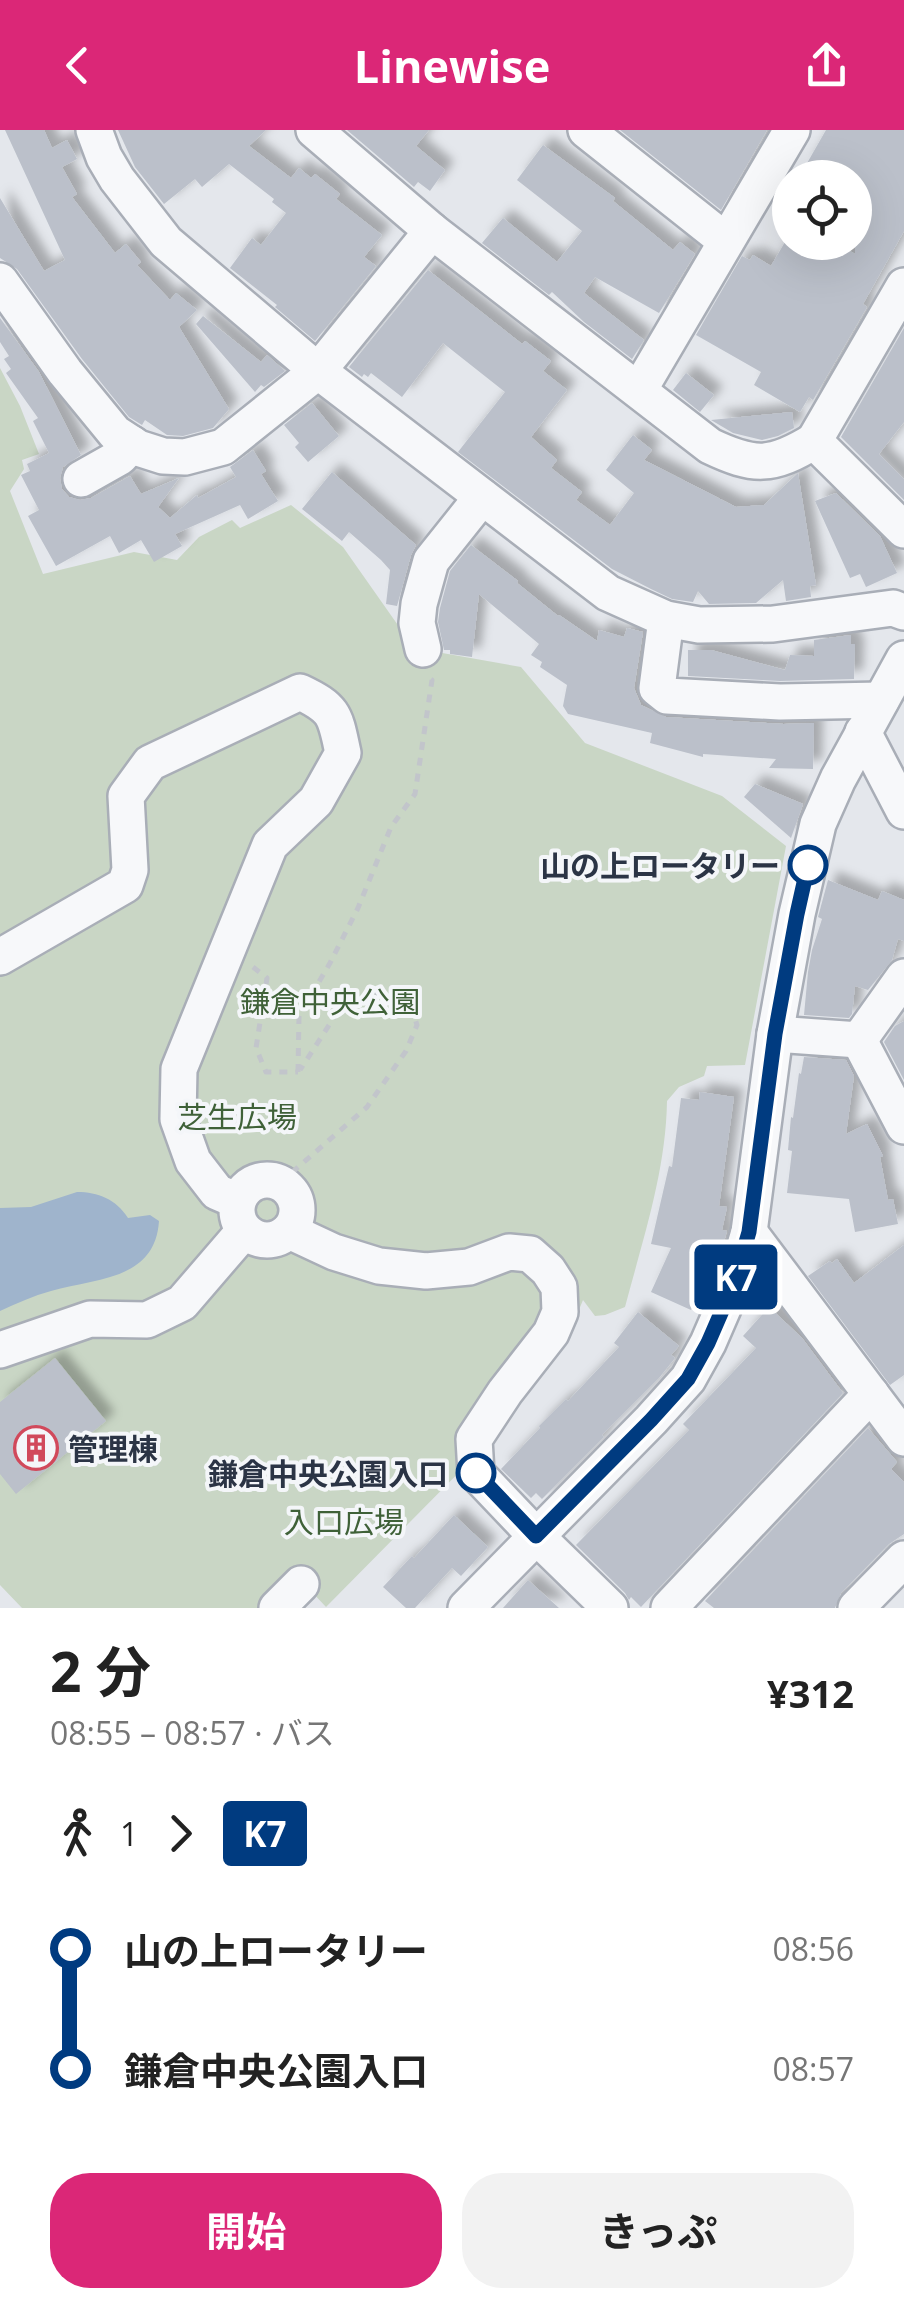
<!DOCTYPE html>
<html lang="ja">
<head>
<meta charset="utf-8">
<style>
	:root { --surface:#fff; --page:#f2f2f2; --text:#222; --muted:#767676; --accent:#db2777 }
	body { margin:0; font-family:"Open Sans","Noto Sans JP",sans-serif; background:var(--page); color:var(--text); height:100vh; display:flex; flex-direction:column; font-size:38px; white-space:nowrap }
	* { box-sizing:border-box; margin:0 }
	p { font-size:32px; color:var(--muted) }
	.icon { flex:none; width:55px; height:55px; fill:none; stroke:currentColor; stroke-width:2; stroke-linecap:round; stroke-linejoin:round }
	.map { position:relative; height:1478px; overflow:hidden }
	.panel { display:flex; flex-direction:column; background:var(--surface); flex:1 }
	.panel>* { flex:none }
	.badge { padding:0 20px; border-radius:8px; font-size:35px; line-height:65px }
	.buttons { position:absolute; left:772px; top:30px; display:grid; gap:20px }
	.buttons a { display:grid; place-items:center; width:100px; height:100px; border-radius:50%; background:var(--surface); box-shadow:0 10px 40px #0002; font-size:50px }
	.map>.badge { position:absolute; translate:-50% -50%; box-shadow:0 0 0 5px #fff }
	.legs { display:flex; align-items:center; gap:15px; height:110px; padding:0 50px; font-size:32px }
	.legs p { margin-inline-start:auto }
	.summary { display:flex; align-items:center; justify-content:space-between; height:170px; padding:0 50px }
	h1 { font-size:55px; font-weight:700; line-height:75px }
	.cta { display:flex; gap:20px; margin-top:auto; padding:20px 50px }
	.cta a { flex:1; height:115px; border-radius:40px; background:var(--accent); color:#fff; font-size:40px; font-weight:700; line-height:115px; text-align:center }
	.cta a+a { background:var(--page); color:var(--text) }
	ul { padding:0 50px; list-style:none }
	li { display:flex; align-items:center; gap:35px; height:120px; font-size:38px }
	li i { display:grid; place-items:center; width:15px; height:100%; margin:0 12px; background:currentColor }
	li i::after { content:''; width:25px; height:25px; margin:-12px; border:8px solid; border-radius:50%; background:var(--surface) }
	li p { margin-inline-start:auto }
	li:first-child i { background:linear-gradient(#0000 50%,currentColor 0) }
	li:last-child i { background:linear-gradient(currentColor 50%,#0000 0) }
	header { display:flex; justify-content:space-between; align-items:center; height:130px; padding:0 50px; background:var(--accent); color:#fff; font-size:45px; font-weight:700 }
	.map>svg:first-child { display:block }
	.green { fill:#c9d6c5 }
	.water { fill:#9fb4cc }
	.building { fill:#bbc0ca; filter:url(#shadow) }
	.lines { fill:none; stroke-linecap:round; stroke-linejoin:round }
	.minor-casing { stroke:#a9aeb7; stroke-width:40 }
	.path { stroke:#c2c5cb; stroke-width:5; stroke-dasharray:8 8; stroke-linecap:butt }
	.minor { stroke:#f7f8fa; stroke-width:35 }
	.line-1-casing { stroke:#fff; stroke-width:22 }
	.line-1 { stroke:#003b80; stroke-width:15 }
	.stop-1-dot { fill:#fff; stroke:#003b80; stroke-width:5 }
	.labels { text-anchor:middle; dominant-baseline:central; stroke-width:8; stroke-linejoin:round; paint-order:stroke }
	.stop-label { font-size:30px; font-weight:bold; fill:#2b3445; stroke:#f4f6f9; text-anchor:end }
	.park-label { font-size:30px; fill:#3f6138; stroke:#f4f6f9 }
	.poi-label { font-size:30px; font-weight:bold; fill:#2b3445; stroke:#f4f6f9; text-anchor:start }
</style>
</head>
<body>
<header><svg class="icon" aria-label="back" viewBox="0 0 24 24"><path d="M15 5l-7 7 7 7"/></svg>Linewise<svg class="icon" aria-label="share" viewBox="0 0 24 24"><path d="M12 15V3M7 8l5-5 5 5M5 13v7h14v-7"/></svg></header>
<div class="map">
<svg width="904" height="1478" viewBox="0 0 904 1478">
	<defs>
		<filter id="shadow"><feDropShadow dx="9" dy="-9" stdDeviation="5" flood-color="#0004"/></filter>
	</defs>
	<rect width="100%" height="100%" fill="#e4e7ec"/>
	<!-- green -->
	<path class="green" d="M0,238L20,276L39,324L22,330L24,339L10,361L43,444L134,422L177,430L199,407L232,390L240,398L291,375L343,417L414,518L521,537L585,613L722,666L786,716L745,935L707,936L704,946L679,957L667,971C666,1041 643,1109 625,1177L605,1185L595,1186L583,1170L566,1211L490,1311L326,1477L310,1460L266,1478H22L0,1455Z"/>
	<!-- water -->
	<path class="water" d="M77,1062C98,1062 116,1069 128,1088L150,1085L159,1091C155,1151 95,1148 51,1161C33,1166 17,1173 0,1181V1078L31,1077Z"/>
	<!-- building -->
	<g class="building">
		<polygon points="5,0 44,0 52,18 67,10 77,29 62,37 77,64 72,67 115,123 126,114 141,132 137,135 170,170 176,163 197,180 179,197 229,279 213,298 183,306 167,305 145,290 142,295 129,287 82,229 17,139 0,128 0,68 44,141 65,130"/>
		<polygon points="118,0 266,0 249,16 291,48 299,38 311,48 315,44 340,64 336,69 382,105 364,127 376,136 315,211 275,177 277,175 230,138 252,108 261,115 286,83 272,72 274,69 229,34 202,57 195,49 164,74 135,37"/>
		<polygon points="347,0 429,0 416,16 445,40 430,61 418,52 414,57"/>
		<polygon points="620,0 767,0 721,80"/>
		<polygon points="826,0 904,0 904,101 863,174 867,177 813,270 809,267 800,282 754,255 761,242 696,205 742,126 750,130 753,125 771,136 785,112 834,112 855,124 855,48 827,48 806,35"/>
		<polygon points="543,15 615,68 613,71 673,120 680,112 695,124 659,183 595,147 584,163 644,210 632,229 584,192 552,162 549,165 482,113 503,88 557,132 582,101 517,50"/>
		<polygon points="428,140 522,214 525,211 551,231 543,241 567,260 531,307 557,330 551,338 582,362 576,370 610,395 634,363 606,340 633,305 652,320 644,330 736,377 764,375 798,343 816,455 810,456 811,467 786,471 783,450 756,473 709,474 698,461 693,472 672,469 651,459 612,439 458,322 505,262 443,213 402,267 371,243 368,247 364,244 362,247 349,237"/>
		<polygon points="203,186 261,232 267,225 285,241 264,257 261,255 255,262 196,194"/>
		<polygon points="0,188 39,242 81,325 63,337 60,348 62,359 69,367 80,370 91,368 130,346 141,364 179,348 158,377 170,388 197,365 198,368 236,347 230,337 253,320 266,341 261,344 278,371 248,389 240,375 175,404 182,416 154,432 141,410 119,423 110,406 56,436 28,386 39,380 21,345 30,341 27,334 49,323 33,291 38,288 6,243 11,239 4,229 9,226 0,212"/>
		<polygon points="904,198 904,292 879,324 904,349 904,370 841,307"/>
		<polygon points="686,243 714,265 700,282 673,260"/>
		<polygon points="312,273 339,306 308,332 295,317 299,313 284,295"/>
		<polygon points="792,282 794,298 778,306 762,310 733,303 711,290"/>
		<polygon points="332,342 416,415 411,425 397,476 386,474 390,440 381,430 349,402 342,411 302,379"/>
		<polygon points="836,363 880,406 897,443 866,457 860,444 850,448 815,371"/>
		<polygon points="471,415 518,451 517,453 558,486 559,485 597,511 599,500 624,507 627,498 643,502 634,558 641,575 666,587 784,594 814,593 813,639 769,638 776,629 703,624 703,627 650,613 652,603 568,584 563,576 567,555 540,537 542,532 531,525 539,514 479,464 472,527 450,524 450,520 444,520 438,492 440,478 450,441"/>
		<polygon points="851,505 851,514 855,514 854,549 780,551 688,546 688,520 711,520 785,540 790,525 814,526 814,510"/>
		<polygon points="755,654 803,674 791,708 744,667"/>
		<polygon points="828,750 878,770 882,761 904,770 904,811 898,809 892,830 868,860 855,856 852,884 849,888 804,885 808,842 812,820 822,789 818,787"/>
		<polygon points="904,891 904,950 884,912 895,896"/>
		<polygon points="804,927 846,930 854,946 846,1004 867,994 883,1026 880,1027 888,1070 893,1069 898,1094 855,1102 849,1069 787,1063 792,1021 788,1020 791,987 793,988 799,943 801,944"/>
		<polygon points="700,962 734,967 719,1076 727,1077 722,1100 727,1101 721,1122 717,1121 691,1180 651,1162 671,1118 651,1114 669,1036 672,1037 681,968 699,970"/>
		<polygon points="904,1115 904,1245 890,1255 808,1146 830,1131 832,1133 837,1129 854,1153"/>
		<polygon points="769,1177 802,1208 843,1263 641,1477 631,1467 629,1470 625,1463 576,1415 689,1300 683,1294 756,1218 743,1206"/>
		<polygon points="638,1182 679,1216 671,1225 675,1228 659,1248 602,1305 604,1307 542,1369 536,1363 531,1368 501,1339 540,1298 539,1296 566,1269 568,1271 619,1217 614,1213"/>
		<polygon points="55,1228 106,1291 16,1364 0,1344 0,1272"/>
		<polygon points="868,1298 897,1332 891,1339 904,1352 904,1404 889,1414 841,1463 835,1478 714,1478 705,1471"/>
		<polygon points="454,1385 488,1417 461,1446 452,1438 415,1478 406,1478 383,1457 412,1426 414,1428"/>
		<polygon points="528,1450 559,1478 503,1478"/>
	</g>
	<g class="lines">
		<!-- minor casing -->
		<g class="minor-casing">
			<g id="minor">
				<polyline points="94,0 104,27 117,49 166,112 318,241 608,463 666,489 699,495 773,494 893,478 904,482"/>
				<path d="M314,0L432,101L710,316C754,337 772,337 814,311L904,400"/>
				<polyline points="586,0 726,111"/>
				<polyline points="0,151 65,242 115,303 138,318 163,326 185,327 223,317 318,241 432,101"/>
				<polyline points="639,260 792,0"/>
				<polyline points="814,311 904,156"/>
				<polyline points="81,349 120,327 132,314"/>
				<polyline points="666,489 657,558 667,566 780,572 881,570"/>
				<polyline points="423,519 417,493 419,474 431,431 482,367"/>
				<polyline points="863,602 904,681"/>
				<path d="M0,827L125,755L130,740L126,666L150,633L300,562C336,579 335,586 343,623L316,671L270,715L179,939L178,989L193,1031L217,1062L238,1071"/>
				<polyline points="775,904 859,910 904,847"/>
				<polyline points="859,910 904,996"/>
				<circle cx="267" cy="1080" r="30"/>
				<polyline points="289,1101 334,1122 379,1136 426,1141 469,1137 509,1122 530,1124 548,1140 559,1157 560,1182 551,1203 505,1262 474,1309 476,1343 536,1406 610,1478"/>
				<polyline points="749,1102 904,1308"/>
				<polyline points="0,1220 90,1189 147,1190 182,1173 244,1101"/>
				<polyline points="277,1478 301,1454"/>
				<polyline points="466,1478 651,1290 688,1249 708,1213 734,1153 749,1102 775,904 797,784 818,694 838,649 904,529"/>
				<polyline points="669,1478 871,1264"/>
				<polyline points="856,1478 904,1429"/>
			</g>
		</g>
		<!-- path -->
		<g class="path">
			<polyline points="253,837 267,848 256,918 266,942 298,942"/>
			<polyline points="298,942 299,886 330,833 358,778 391,697 415,664 432,550 429,548"/>
			<polyline points="280,1053 367,977 406,921 417,895 407,863 389,858 335,886 300,940"/>
		</g>
		<!-- minor -->
		<use href="#minor" class="minor"/>
	</g>
	<g class="lines">
		<!-- line-1 casing -->
		<g class="line-1-casing">
			<polyline id="line-1" points="476,1343 536,1406 651,1290 688,1249 708,1213 734,1153 749,1102 775,904 797,784 808,735"/>
		</g>
		<!-- line-1 -->
		<use href="#line-1" class="line-1"/>
	</g>
	<!-- icons -->
	<defs>
		<g id="building-ring" transform="scale(2.25)"><circle r="9.5" fill="#f4f6f9" stroke="#d1495b" stroke-width="1.5"/><path d="M-4-6H4V6H1V3H-1V6H-4ZM-2.5-4.3h1.7v1.8h-1.7ZM.8-4.3h1.7v1.8H.8ZM-2.5-1h1.7V.8h-1.7ZM.8-1h1.7V.8H.8Z" fill="#d1495b"/></g>
	</defs>
	<g fill-rule="evenodd">
		<use href="#building-ring" x="36" y="1318"/>
	</g>
	<!-- markers -->
	<g class="stop-1-dot">
		<circle cx="808" cy="735" r="18"/>
		<circle cx="476" cy="1343" r="18"/>
	</g>
	<g class="labels">
		<!-- stop labels -->
		<g class="stop-label">
			<text x="780" y="735">山の上ロータリー</text>
			<text x="448" y="1343">鎌倉中央公園入口</text>
		</g>
		<!-- park labels -->
		<g class="park-label">
			<text x="330" y="871">鎌倉中央公園</text>
			<text x="237" y="986">芝生広場</text>
			<text x="344" y="1391">入口広場</text>
		</g>
		<!-- poi labels -->
		<g class="poi-label">
			<text x="68" y="1318">管理棟</text>
		</g>
	</g>
</svg>
<div class="buttons">
<a><svg class="icon" aria-label="locate" viewBox="0 0 24 24"><circle cx="12" cy="12" r="6"/><path d="M12 2v4M12 18v4M2 12h4M18 12h4"/></svg></a>
</div>
<b class="badge" style="left:736px;top:1147px;background:#003b80;color:#fff">K7</b>
</div>
<section class="panel">
<div class="summary"><div><h1>2 分</h1><p>08:55 – 08:57 · バス</p></div><b>¥312</b></div>
<div class="legs"><svg class="icon" aria-label="walk" viewBox="0 0 24 24"><circle cx="13" cy="4" r="2"/><path d="M13 8l-2 6 4 7M11 14l-3 7M7 12l3-4h3l4 4"/></svg>1<svg class="icon" aria-label="forward" viewBox="0 0 24 24"><path d="M9 5l7 7-7 7"/></svg><b class="badge" style="background:#003b80;color:#fff">K7</b></div>
<ul>
<li><i style="color:#003b80"></i><b>山の上ロータリー</b><p>08:56</p></li>
<li><i style="color:#003b80"></i><b>鎌倉中央公園入口</b><p>08:57</p></li>
</ul>
<div class="cta"><a>開始</a><a>きっぷ</a></div>
</section>
</body>
</html>
